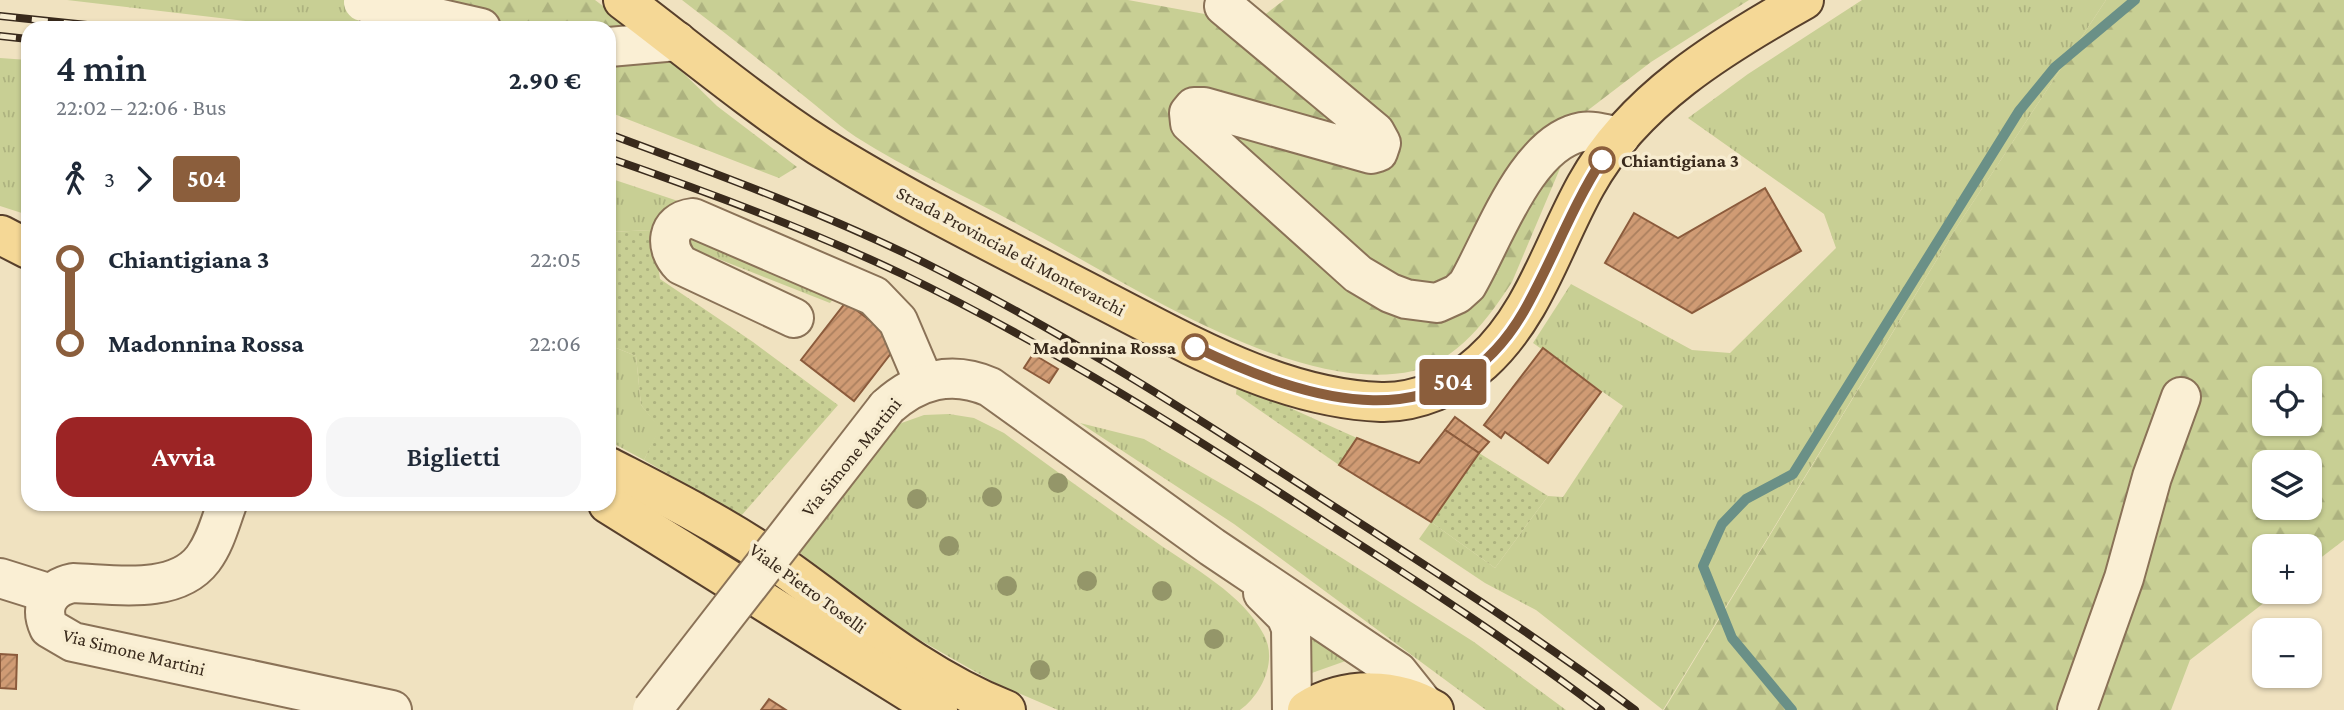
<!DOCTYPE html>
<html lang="it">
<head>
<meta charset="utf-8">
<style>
	:root { --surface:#fff; --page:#f6f6f7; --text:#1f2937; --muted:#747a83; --accent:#9c2425 }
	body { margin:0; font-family:"Crimson Pro",serif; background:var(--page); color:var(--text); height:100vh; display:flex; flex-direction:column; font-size:26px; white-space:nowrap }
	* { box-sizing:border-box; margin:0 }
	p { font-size:23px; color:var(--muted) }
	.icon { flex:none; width:38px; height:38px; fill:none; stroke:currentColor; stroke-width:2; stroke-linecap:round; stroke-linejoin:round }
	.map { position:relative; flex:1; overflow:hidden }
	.panel { position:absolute; left:21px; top:21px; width:595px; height:490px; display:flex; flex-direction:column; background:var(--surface); border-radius:21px; box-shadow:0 2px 5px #0004 }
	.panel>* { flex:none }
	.badge { padding:0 14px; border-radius:5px; font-size:24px; line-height:46px }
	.fabs { position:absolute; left:2252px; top:366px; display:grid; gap:14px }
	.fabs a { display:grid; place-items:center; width:70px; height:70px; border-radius:14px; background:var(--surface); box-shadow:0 2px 5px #0004; font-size:35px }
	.map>.badge { position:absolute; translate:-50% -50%; box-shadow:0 0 0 4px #fff }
	.legs { display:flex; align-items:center; gap:10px; height:77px; padding:0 35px; font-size:23px }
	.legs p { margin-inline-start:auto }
	.head { display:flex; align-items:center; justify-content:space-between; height:119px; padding:0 35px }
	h1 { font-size:38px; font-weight:600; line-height:52px }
	.button { display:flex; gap:14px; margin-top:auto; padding:14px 35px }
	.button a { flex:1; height:80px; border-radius:21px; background:var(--accent); color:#fff; font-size:28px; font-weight:600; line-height:80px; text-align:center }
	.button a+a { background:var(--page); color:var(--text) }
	ul { padding:0 35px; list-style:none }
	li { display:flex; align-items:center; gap:24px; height:84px; font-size:26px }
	li i { display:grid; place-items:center; width:10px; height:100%; margin:0 9px; background:currentColor }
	li i::after { content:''; width:18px; height:18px; margin:-9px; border:5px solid; border-radius:50%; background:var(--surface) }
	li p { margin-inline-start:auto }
	li:first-child i { background:linear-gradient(#0000 50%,currentColor 0) }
	li:last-child i { background:linear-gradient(currentColor 50%,#0000 0) }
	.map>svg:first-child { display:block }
	.grass { fill:url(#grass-tufts) }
	.forest { fill:url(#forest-firs); fill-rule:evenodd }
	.park { fill:url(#park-dots) }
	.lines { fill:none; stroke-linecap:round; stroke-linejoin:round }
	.stream { stroke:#6a9087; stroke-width:10 }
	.building { fill:url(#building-hatch); stroke:#8b5b3c; stroke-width:2 }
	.minor-casing { stroke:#8a7257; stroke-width:42 }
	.major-casing { stroke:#58402c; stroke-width:42 }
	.minor { stroke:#faefd4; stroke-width:38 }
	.major { stroke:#f5d896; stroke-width:38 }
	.rail-casing { stroke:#392a1c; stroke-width:8 }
	.rail { stroke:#f7ecd0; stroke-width:5; stroke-dasharray:16; stroke-linecap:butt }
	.minor-bridge-casing { stroke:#8a7257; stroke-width:42; stroke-linecap:butt }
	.minor-bridge { stroke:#faefd4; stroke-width:38 }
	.tree { fill:#949669 }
	.line-1-casing { stroke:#fff; stroke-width:16 }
	.line-1 { stroke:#8b5e3c; stroke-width:10 }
	.stop-1-dot { fill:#fff; stroke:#8b5e3c; stroke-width:3.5 }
	.labels { text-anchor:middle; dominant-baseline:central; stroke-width:7; stroke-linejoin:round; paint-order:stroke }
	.stop-label { font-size:19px; font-weight:bold; fill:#392a1c; stroke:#f7ecd0; text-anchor:start }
	.street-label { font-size:19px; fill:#392a1c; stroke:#f7ecd0 }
</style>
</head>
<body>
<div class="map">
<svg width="2344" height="710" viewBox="0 0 2344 710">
	<defs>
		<pattern id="grass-tufts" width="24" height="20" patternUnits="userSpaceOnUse" patternTransform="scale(1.75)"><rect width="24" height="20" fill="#c8cf94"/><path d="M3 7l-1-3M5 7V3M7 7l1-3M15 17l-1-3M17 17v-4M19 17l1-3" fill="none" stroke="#adb27f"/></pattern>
		<pattern id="forest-firs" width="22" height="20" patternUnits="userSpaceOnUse" patternTransform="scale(1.75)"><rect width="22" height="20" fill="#c8cf94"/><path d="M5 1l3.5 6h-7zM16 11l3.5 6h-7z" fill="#adb27f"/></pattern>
		<pattern id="park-dots" width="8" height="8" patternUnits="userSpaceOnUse" patternTransform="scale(1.75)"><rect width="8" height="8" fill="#c8cf94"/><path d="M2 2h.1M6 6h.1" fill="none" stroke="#adb27f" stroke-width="1.8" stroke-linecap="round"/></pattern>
		<pattern id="building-hatch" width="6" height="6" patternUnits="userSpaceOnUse" patternTransform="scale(1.75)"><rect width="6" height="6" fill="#d09b74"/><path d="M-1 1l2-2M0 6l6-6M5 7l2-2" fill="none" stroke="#aa7f5e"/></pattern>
	</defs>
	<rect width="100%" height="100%" fill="#f0e2c0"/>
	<!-- grass -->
	<g class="grass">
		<polygon points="67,0 346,0 368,14 364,28 304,28"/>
		<polygon points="1862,0 2106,0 1956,228 1663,710 1536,610 1485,583 1419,539 1431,522 1495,568 1548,496 1563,497 1623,406 1533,343 1571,284 1692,350 1730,353 1836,248 1824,214 1688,118 1748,74"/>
		<polygon points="0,58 28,60 28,215 0,206"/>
		<polygon points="609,178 684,203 653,230 609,232"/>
		<polygon points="690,235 841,289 830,303 693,249 688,241"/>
		<polygon points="609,345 636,356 641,405 660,428 644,460 609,441"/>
		<path d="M949,414L974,418L1004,433C1054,470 1105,506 1156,542C1193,568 1243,594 1264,635C1278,661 1261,695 1240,710H1058L997,684L897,627L850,595L798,551L896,425L924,415Z"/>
		<polygon points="1080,423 1144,439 1260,506 1474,642 1566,710 1486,710 1234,524"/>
		<polygon points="1306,620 1354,658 1309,674"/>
	</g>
	<!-- forest -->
	<g class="forest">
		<polygon points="430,0 595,0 619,18 631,33 609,28 529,28 427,4"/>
		<path d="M682,0H1128L1254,23L1284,0H1749L1651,62L1583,114L1512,282C1488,319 1458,360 1413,371C1298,397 1128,283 1028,230C972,199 911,172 856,137C835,123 815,104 794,88C757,58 720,29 682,0Z"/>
		<path d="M2106,0H2344V540L2310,566V546H2264V592H2278L2190,660L2171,710H1664L1956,228ZM2264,378H2310V424H2264ZM2264,462H2310V508H2264Z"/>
		<polygon points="609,57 670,60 717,106 797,167 779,178 609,112"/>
	</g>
	<!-- park -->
	<g class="park">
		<polygon points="653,230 660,279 753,342 838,405 741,516 644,460 659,428 641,405 636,356 609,345 609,232"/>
		<polygon points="1237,386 1243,387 1357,438 1339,465 1236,394"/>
		<polygon points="1479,453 1548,496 1495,568 1431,522"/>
	</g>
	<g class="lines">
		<!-- stream -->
		<polyline class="stream" points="1792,710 1732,638 1703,566 1722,524 1746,499 1793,474 2019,111 2055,67 2135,0"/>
	</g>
	<!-- building -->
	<g class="building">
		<polygon points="1765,188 1801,251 1692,313 1605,263 1634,213 1678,238"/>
		<polygon points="846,302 899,343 854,401 801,360"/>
		<polygon points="1543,348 1601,392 1548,463 1505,432 1501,438 1484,425"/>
		<polygon points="1033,354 1058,369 1049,383 1024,368"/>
		<polygon points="1455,417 1489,442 1479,453 1445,430"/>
		<polygon points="1445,430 1479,453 1431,522 1339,465 1357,438 1419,463"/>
		<polygon points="0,654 17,655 16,689 0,688"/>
		<polygon points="769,699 786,710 761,710"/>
	</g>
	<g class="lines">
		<!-- minor casing -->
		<g class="minor-casing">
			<g id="minor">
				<path d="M1224,6L1375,132L1381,143L1378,152L1371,154L1204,107H1194L1189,113L1190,123L1358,274L1390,293L1406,299L1437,303L1457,294L1467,285C1493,241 1526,142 1582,132C1594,130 1608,135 1620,137"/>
				<polyline points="424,15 481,28"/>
				<polyline points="609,47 677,41"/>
				<path d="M794,318L681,265C664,248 666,221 693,218L874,296L898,321L924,382"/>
				<path d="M887,407C917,380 951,370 990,387L1212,547L1398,672L1422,702"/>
				<path d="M227,504C220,523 215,543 203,559C175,596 112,584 73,583C49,588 39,606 49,628L73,642L392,710"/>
				<polyline points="0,578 51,594"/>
				<polyline points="1263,593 1286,616 1291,628 1292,710"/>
				<polyline points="2077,710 2124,578 2152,477 2181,397"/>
			</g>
		</g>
		<!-- major casing -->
		<g class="major-casing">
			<g id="major">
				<path d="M623,0C688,49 751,102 819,146C909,202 1005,249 1099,298C1187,343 1279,398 1381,402C1416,403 1456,386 1482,362C1534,315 1553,244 1586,185C1633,100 1722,46 1804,0"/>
				<polyline points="1,235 28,249"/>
				<path d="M609,467C661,494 717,522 766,555C846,610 915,674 1006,710"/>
				<polyline points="608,504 938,710"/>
				<path d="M1307,710C1345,686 1396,687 1434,710"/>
			</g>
		</g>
		<!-- minor -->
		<use href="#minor" class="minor"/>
		<!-- major -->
		<use href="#major" class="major"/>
		<!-- rail casing -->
		<g class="rail-casing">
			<g id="rail">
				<polyline points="0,16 116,28"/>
				<polyline points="0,36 28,39"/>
				<path d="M609,134C716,174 825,213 927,264C1069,335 1203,421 1335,507C1437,573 1538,637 1635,710"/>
				<path d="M609,158C708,192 807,229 902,274C1051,346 1192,435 1331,526C1423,585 1514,644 1601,710"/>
			</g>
		</g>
		<!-- rail -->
		<use href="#rail" class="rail"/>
		<!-- minor-bridge casing -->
		<g class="minor-bridge-casing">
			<g id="minor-bridge">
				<polyline points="363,2 424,15"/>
				<polyline points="652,710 887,407"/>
			</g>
		</g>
		<!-- minor-bridge -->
		<use href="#minor-bridge" class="minor-bridge"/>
	</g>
	<!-- trees -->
	<g class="tree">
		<circle cx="1058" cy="483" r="10"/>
		<circle cx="992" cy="497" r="10"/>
		<circle cx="917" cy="499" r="10"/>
		<circle cx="949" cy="546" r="10"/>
		<circle cx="1087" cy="581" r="10"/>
		<circle cx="1007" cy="586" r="10"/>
		<circle cx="1162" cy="591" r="10"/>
		<circle cx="1214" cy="639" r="10"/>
		<circle cx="1040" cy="670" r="10"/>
	</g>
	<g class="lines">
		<!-- line-1 casing -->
		<g class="line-1-casing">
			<path id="line-1" d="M1195,347C1309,402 1446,446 1524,311C1552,262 1571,208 1602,160"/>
		</g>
		<!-- line-1 -->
		<use href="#line-1" class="line-1"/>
	</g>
	<!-- markers -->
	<g class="stop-1-dot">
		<circle cx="1602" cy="160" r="12"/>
		<circle cx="1195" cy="347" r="12"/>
	</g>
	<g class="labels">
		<!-- stop labels -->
		<g class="stop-label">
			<text x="1621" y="160">Chiantigiana 3</text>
			<text x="1176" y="347" text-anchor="end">Madonnina Rossa</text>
		</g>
		<!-- street labels -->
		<g class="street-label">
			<text transform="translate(1011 251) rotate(28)">Strada Provinciale di Montevarchi</text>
			<text transform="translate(851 457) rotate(-51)">Via Simone Martini</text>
			<text transform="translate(808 588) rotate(36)">Viale Pietro Toselli</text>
			<text transform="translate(134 652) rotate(14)">Via Simone Martini</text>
		</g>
	</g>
</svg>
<div class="fabs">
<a><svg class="icon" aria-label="locate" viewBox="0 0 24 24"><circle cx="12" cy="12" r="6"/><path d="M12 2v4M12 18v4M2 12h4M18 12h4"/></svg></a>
<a><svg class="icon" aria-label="layers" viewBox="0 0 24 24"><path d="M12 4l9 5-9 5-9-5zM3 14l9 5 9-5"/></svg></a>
<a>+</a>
<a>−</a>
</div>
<b class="badge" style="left:1453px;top:382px;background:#8b5e3c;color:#fff">504</b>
<section class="panel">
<div class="head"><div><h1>4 min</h1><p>22:02 – 22:06 · Bus</p></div><b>2.90 €</b></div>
<div class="legs"><svg class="icon" aria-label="walk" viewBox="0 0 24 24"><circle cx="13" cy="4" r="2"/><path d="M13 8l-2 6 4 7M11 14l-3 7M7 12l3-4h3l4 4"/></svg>3<svg class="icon" aria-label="forward" viewBox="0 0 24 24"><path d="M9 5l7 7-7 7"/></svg><b class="badge" style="background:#8b5e3c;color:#fff">504</b></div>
<ul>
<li><i style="color:#8b5e3c"></i><b>Chiantigiana 3</b><p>22:05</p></li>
<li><i style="color:#8b5e3c"></i><b>Madonnina Rossa</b><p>22:06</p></li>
</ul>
<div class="button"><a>Avvia</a><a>Biglietti</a></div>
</section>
</div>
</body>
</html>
